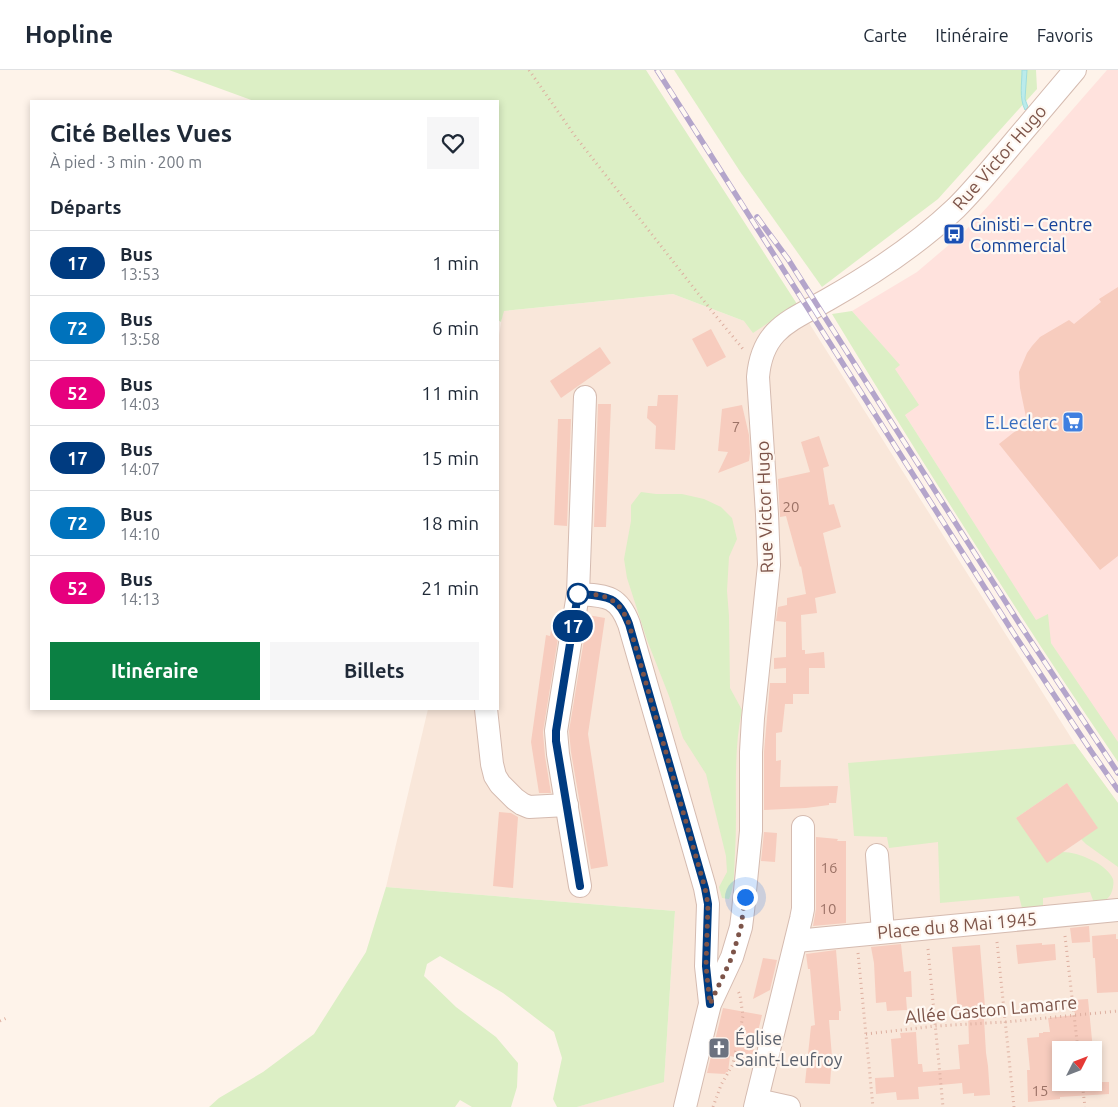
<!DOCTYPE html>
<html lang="fr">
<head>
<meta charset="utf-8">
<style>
	:root { --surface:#fff; --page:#f6f6f7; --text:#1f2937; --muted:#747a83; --line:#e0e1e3; --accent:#0b8043 }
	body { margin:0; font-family:Ubuntu,sans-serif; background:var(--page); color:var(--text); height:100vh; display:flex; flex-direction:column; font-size:19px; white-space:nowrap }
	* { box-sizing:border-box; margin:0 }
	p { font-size:16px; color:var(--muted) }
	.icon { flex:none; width:28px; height:28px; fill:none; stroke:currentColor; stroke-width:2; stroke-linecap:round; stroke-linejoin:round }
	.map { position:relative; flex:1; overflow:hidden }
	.sheet { position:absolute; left:30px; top:30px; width:469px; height:610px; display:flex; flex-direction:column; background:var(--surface); border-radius:0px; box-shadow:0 2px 8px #0003 }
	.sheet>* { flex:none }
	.badge { padding:0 10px; border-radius:16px; font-size:18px; line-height:32px }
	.needle { width:32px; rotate:48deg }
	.buttons { position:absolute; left:1052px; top:971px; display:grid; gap:10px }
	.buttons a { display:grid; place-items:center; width:50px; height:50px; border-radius:0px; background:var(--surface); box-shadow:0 2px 8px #0003; font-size:25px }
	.you { position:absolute; width:25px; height:25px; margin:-12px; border:4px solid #fff; border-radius:50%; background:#1a73e8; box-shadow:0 0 0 8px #1a73e833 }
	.map>.badge { position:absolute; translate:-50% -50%; box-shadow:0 0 0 2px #fff }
	h2 { padding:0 20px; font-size:19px; line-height:45px }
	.round { display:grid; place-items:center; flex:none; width:52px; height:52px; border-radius:0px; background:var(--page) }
	.summary { display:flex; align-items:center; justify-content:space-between; height:85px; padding:0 20px }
	h1 { font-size:24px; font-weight:600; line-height:38px }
	.action { display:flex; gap:10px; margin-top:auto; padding:10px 20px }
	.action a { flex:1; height:58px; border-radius:0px; background:var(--accent); color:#fff; font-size:20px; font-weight:600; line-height:58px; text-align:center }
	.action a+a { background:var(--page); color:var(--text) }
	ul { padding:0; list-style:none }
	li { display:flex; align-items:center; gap:15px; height:65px; padding:0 20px; border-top:1px solid var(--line) }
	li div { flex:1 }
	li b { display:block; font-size:19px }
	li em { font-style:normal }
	li .badge { min-width:55px; font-weight:700; text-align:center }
	header { display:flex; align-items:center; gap:30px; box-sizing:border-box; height:70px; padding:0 25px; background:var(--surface); border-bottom:1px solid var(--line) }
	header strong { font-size:24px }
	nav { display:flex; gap:28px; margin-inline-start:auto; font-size:18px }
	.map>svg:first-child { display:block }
	.residential { fill:#f9e7da; fill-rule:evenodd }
	.commercial { fill:#ffe2dd }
	.green { fill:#dcefc5 }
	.water { fill:#bbebeb; stroke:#a0dede }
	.building { fill:#f7ccbe }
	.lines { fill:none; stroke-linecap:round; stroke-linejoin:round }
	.minor-casing { stroke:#d5bbb0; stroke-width:24 }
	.path { stroke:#ddafa0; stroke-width:3; stroke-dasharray:1 4; stroke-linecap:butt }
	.minor { stroke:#fff; stroke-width:22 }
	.rail-casing { stroke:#b4a5cb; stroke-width:5.5 }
	.rail { stroke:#fff8f2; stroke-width:4; stroke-dasharray:11; stroke-linecap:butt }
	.line-casing { stroke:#fff; stroke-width:11 }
	.line { stroke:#003b80; stroke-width:8 }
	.walk { stroke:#7d5449; stroke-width:5; stroke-dasharray:0 9 }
	.stop-dot { fill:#fff; stroke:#003b80; stroke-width:2.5 }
	.labels { text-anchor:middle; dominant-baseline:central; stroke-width:4.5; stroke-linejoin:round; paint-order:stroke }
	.number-label { font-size:15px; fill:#9c7266 }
	.street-label { font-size:18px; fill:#7d5449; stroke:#fff8f2 }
	.transit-label { font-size:18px; fill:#164399; stroke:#fff8f2; text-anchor:start }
	.shop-label { font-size:18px; fill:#366cbe; stroke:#fff8f2; text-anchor:end }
	.worship-label { font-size:18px; fill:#5b616d; stroke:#fff8f2; text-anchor:start }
</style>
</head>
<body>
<header>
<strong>Hopline</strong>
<nav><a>Carte</a><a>Itinéraire</a><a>Favoris</a></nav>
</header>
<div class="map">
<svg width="1118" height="1037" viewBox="0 0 1118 1037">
	<rect width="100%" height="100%" fill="#fef3ea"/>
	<!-- residential -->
	<path class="residential" d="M673,224L744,251L797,234L1075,674L1118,733V1037H577L664,1011L675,841L386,817L428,639H498V271L503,241ZM1061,980H1094V1012H1061Z"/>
	<!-- commercial -->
	<polygon class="commercial" points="1107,0 1118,0 1118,674 1036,551 882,309 899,295 852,241 917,202 964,162 990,134"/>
	<!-- green -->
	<g class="green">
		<polygon points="169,0 646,0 797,234 753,263 744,251 673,224 504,241 501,252 498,250 498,31 254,31"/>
		<polygon points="674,0 1036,0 1037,19 938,129 822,217 741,103"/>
		<path d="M852,241L900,295L895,299L919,335L905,345L1036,550L1048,544L1051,573L1118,672V692C1018,545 924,395 832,244Z"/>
		<path d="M641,422L656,424H682L704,429L721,437L732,448L737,469L729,487L727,521L729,546L730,618L742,640C732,687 738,735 735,783C734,799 735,815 729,829L722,828L719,817L727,802L726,786L706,704L683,668L669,626L647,570L627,508L624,489L631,451V435Z"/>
		<path d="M1075,674L1118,733V797L1086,774L1081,769L1097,758L1067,713L1016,748L1063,782C1078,782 1107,794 1113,809C1114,813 1113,818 1112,821C1109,831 1102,831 1094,833L1090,822L1043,828V837L1022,838L1019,826L940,833L938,772L889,778L887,767L854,766L848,693Z"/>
		<polygon points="386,817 675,841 664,1012 577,1037 557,1037 553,1029 562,988 554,962 503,923 440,886 427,894 424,906 456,937 496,967 518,993 517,1017 511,1037 472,1037 460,1030 455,1037 209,1037 219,1028 263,1002 314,964 366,882"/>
	</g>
	<!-- water -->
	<path class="water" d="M1022,0H1027L1025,29L1028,37L1025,40C1019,28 1022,13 1022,0Z"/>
	<!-- building -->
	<g class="building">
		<polygon points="1118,217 1118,486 1100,500 999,374 1027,352 1020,318 1019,302 1027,283 1032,276 1040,267 1069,250 1074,254 1101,232 1099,229"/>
		<polygon points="711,259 726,287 707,297 692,269"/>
		<polygon points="600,277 611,293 561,328 550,311"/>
		<polygon points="658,325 678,325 675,380 655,379 656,356 647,348 648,336 657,336"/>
		<polygon points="598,334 611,334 606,457 594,457"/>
		<polygon points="742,335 749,365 750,383 749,391 718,403 728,382 718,381 722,339"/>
		<polygon points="558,349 571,349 567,456 554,455"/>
		<polygon points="819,366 829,396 823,398 829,435 834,434 841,457 823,463 836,523 815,528 817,543 801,545 802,580 805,580 805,584 824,582 825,598 809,598 809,624 793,624 793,634 785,634 782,662 776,663 776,691 781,690 780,717 838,716 836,733 829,733 829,735 806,738 764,740 764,682 770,613 786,613 786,598 774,599 774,588 786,587 786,552 776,551 778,537 787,535 787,528 806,524 801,496 800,497 786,446 780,447 778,409 810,402 801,372"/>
		<polygon points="588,545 605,548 588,664 608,796 591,799 571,682 569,661"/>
		<polygon points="552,555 560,556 543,662 545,686 551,723 539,723 531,672 546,565 550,566"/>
		<polygon points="1067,713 1098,758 1047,793 1016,748"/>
		<polygon points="499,742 511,743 518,747 513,818 493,816"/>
		<polygon points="764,762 777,763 775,792 761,791"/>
		<polygon points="816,767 838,769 837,771 846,771 846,853 813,856 816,839"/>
		<polygon points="1089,856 1090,872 1072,873 1070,858"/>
		<polygon points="1116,864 1116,869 1118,869 1118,922 1097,923 1095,888 1093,888 1092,866"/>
		<polygon points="1042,873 1042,875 1055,874 1056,890 1018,894 1016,875"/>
		<polygon points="901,874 904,902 911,901 912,927 906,927 907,940 887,941 886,932 876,933 874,893 871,877"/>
		<polygon points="980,875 986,949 984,949 986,983 988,996 990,1025 974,1026 974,1023 963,1024 962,1013 918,1017 919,1029 897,1030 896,1022 876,1024 875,1008 894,1007 891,969 901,968 900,963 916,962 918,994 922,994 923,1002 960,999 958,975 969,974 968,942 958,943 952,877"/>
		<polygon points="836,880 841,941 839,941 839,950 829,950 832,987 830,1014 805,1013 811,956 815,955 810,899 808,899 806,884"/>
		<polygon points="763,888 777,890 770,920 753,929"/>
		<polygon points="1088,929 1093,980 1055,980 1059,1012 1109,1012 1109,1024 1060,1027 1060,1029 1028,1032 1027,1000 1030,1000 1027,968 1039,967 1039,963 1043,963 1043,962 1050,962 1048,948 1075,945 1073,930"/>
		<polygon points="723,938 762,945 752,986 750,985 749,990 730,986 728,1002 726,1002 725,1004 707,1003"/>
	</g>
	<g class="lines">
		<!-- minor casing -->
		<g class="minor-casing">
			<g id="minor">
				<path d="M578,524C606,526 618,525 629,554L705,818L708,834L706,896L710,933"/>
				<polyline points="486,639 492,694 495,706 500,714 515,729 522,734 529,737 567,735"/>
				<polyline points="877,785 883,862"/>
				<polyline points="580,816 558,684 556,661 578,524 585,327"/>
				<polyline points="796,871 1118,840"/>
				<polyline points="757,1030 789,1037"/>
				<path d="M685,1037L707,946L710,934L732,887L741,857L743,841L751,761V682L753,648L769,495L767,444L758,307C762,259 790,251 827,230C873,204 918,174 956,138C975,119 992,98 1009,78C1031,52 1053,26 1075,0"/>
				<polyline points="755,1037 801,849 803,839 803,757"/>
			</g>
		</g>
		<!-- path -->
		<g class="path">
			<polyline points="529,0 575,66 711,240 743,279"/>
			<polyline points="1065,866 1078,980"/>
			<polyline points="997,872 1014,1037"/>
			<polyline points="928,879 943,1037"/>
			<polyline points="858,883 873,1037"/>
			<polyline points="0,951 9,947"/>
			<polyline points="866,964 936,956 1005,952 1118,941"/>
			<polyline points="1082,1012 1085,1037"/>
			<polyline points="713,1037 721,1015 733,994 743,946 740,925 738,921"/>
		</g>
		<!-- minor -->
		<use href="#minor" class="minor"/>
		<!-- rail casing -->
		<g class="rail-casing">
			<g id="rail">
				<polyline points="657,0 1014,564 1091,681 1118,720"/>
				<polyline points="757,147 788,189 1019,553 1118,703"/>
			</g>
		</g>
		<!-- rail -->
		<use href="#rail" class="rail"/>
	</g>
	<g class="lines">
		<!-- line casing -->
		<g class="line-casing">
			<path id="line" d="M580,816L556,671V661L578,524C606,526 618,525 629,554L705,818L708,834L706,896L710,934"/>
		</g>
		<!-- line -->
		<use href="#line" class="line"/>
		<!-- walk -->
		<path class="walk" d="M578,524C604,523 619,528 629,554L705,818L708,834L706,896L710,934L732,887L741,857L745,827"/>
	</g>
	<!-- icons -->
	<defs>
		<g id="bus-square" transform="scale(1.125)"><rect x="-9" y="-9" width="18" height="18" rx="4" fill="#1a4fb4" stroke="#fff8f2"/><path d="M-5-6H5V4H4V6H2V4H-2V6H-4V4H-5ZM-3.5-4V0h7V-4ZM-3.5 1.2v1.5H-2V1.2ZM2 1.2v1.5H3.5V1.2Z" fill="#fff"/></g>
		<g id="supermarket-square" transform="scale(1.125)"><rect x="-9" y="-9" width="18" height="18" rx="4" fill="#3f7fe0" stroke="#fff8f2"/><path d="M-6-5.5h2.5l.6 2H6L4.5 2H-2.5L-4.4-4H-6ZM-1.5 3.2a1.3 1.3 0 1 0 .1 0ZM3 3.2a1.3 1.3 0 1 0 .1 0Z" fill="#fff"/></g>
		<g id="church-square" transform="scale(1.125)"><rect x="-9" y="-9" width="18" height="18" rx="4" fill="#6b7280" stroke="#fff8f2"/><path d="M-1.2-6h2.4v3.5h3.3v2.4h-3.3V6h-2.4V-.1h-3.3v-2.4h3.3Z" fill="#fff"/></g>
	</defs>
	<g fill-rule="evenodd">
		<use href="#bus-square" x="954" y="164"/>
		<use href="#supermarket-square" x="1073" y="352"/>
		<use href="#church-square" x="719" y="978"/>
	</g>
	<!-- markers -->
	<circle class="stop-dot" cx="578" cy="524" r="10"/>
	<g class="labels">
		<!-- number labels -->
		<g class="number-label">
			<text x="736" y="356">7</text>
			<text x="791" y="436">20</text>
			<text x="829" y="797">16</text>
			<text x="828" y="838">10</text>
			<text x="1040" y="1020">15</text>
		</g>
		<!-- street labels -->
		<g class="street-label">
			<text transform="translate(999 87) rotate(-49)">Rue Victor Hugo</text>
			<text transform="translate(764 437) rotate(-92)">Rue Victor Hugo</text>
			<text transform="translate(957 855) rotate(-5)">Place du 8 Mai 1945</text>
			<text transform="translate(991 939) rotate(-5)">Allée Gaston Lamarre</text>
		</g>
		<!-- transit labels -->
		<g class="transit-label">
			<text x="970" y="154">Ginisti – Centre<tspan x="970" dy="21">Commercial</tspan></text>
		</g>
		<!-- shop labels -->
		<g class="shop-label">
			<text x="1057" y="352">E.Leclerc</text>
		</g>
		<!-- worship labels -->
		<g class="worship-label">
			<text x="735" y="968">Église<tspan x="735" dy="21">Saint-Leufroy</tspan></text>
		</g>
	</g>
</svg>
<div class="buttons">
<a><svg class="needle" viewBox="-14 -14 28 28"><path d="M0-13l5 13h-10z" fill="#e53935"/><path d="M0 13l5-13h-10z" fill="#747a83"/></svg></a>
</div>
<div class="you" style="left:745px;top:827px"></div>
<b class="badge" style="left:573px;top:556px;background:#003b80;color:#fff">17</b>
<section class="sheet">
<div class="summary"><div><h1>Cité Belles Vues</h1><p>À pied · 3 min · 200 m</p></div><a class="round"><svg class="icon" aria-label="heart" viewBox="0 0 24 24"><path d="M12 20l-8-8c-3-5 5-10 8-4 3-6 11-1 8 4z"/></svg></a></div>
<h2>Départs</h2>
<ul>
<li><span class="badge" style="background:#003b80;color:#fff">17</span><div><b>Bus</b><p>13:53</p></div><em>1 min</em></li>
<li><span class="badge" style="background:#0072bc;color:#fff">72</span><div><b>Bus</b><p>13:58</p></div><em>6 min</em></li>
<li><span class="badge" style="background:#e6007e;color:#fff">52</span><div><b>Bus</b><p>14:03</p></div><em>11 min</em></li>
<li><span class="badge" style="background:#003b80;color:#fff">17</span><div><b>Bus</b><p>14:07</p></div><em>15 min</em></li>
<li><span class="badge" style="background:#0072bc;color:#fff">72</span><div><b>Bus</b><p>14:10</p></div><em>18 min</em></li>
<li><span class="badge" style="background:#e6007e;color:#fff">52</span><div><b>Bus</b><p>14:13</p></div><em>21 min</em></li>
</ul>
<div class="action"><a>Itinéraire</a><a>Billets</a></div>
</section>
</div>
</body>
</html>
